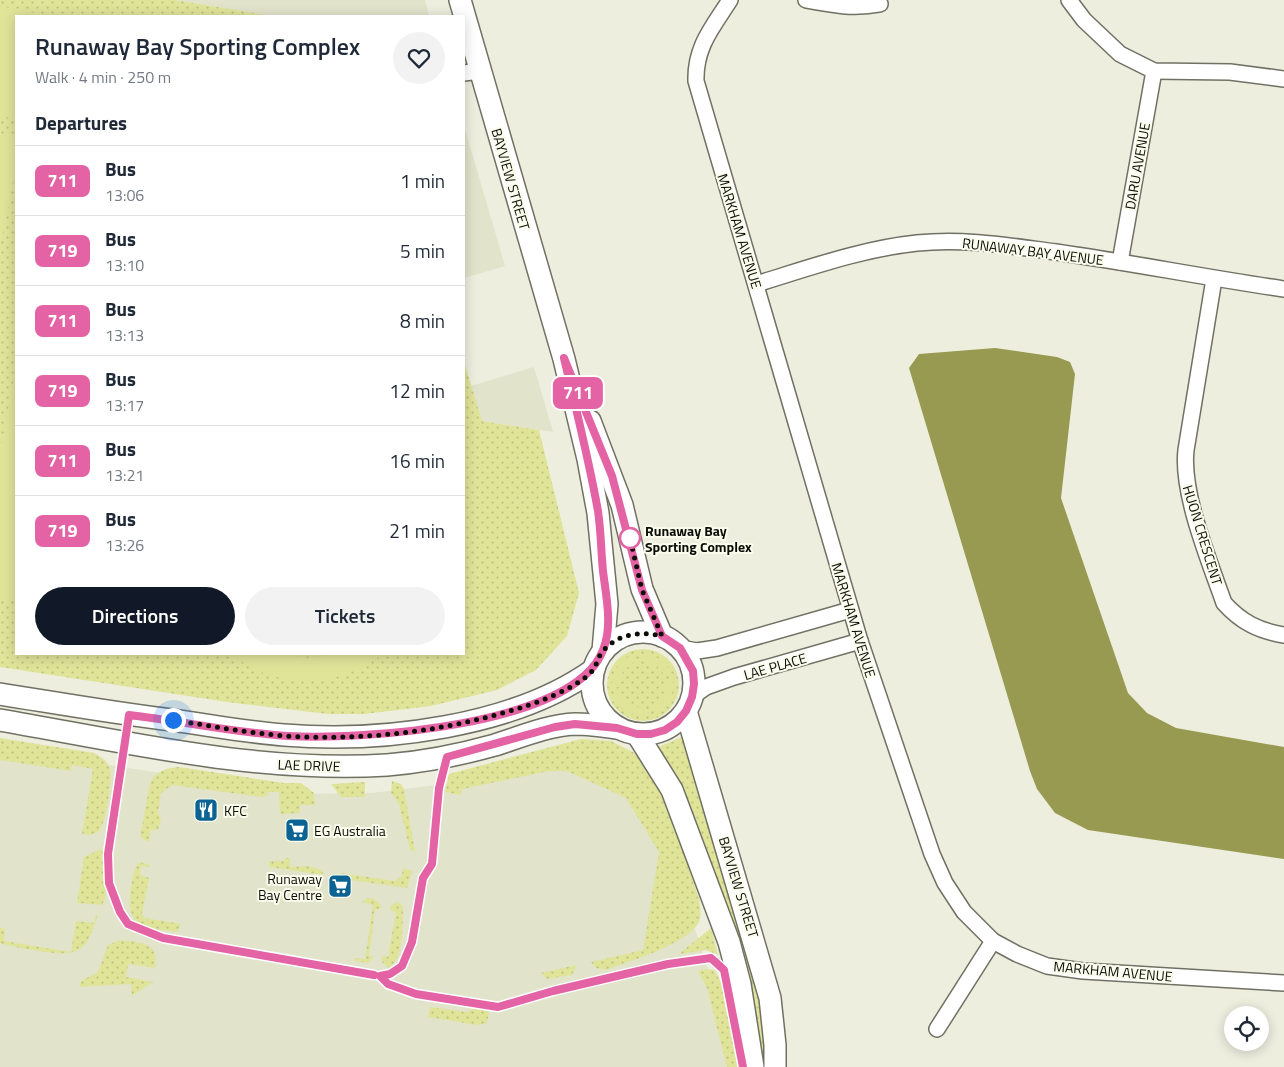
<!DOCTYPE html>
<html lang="en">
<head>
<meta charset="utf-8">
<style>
	:root { --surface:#fff; --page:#f2f2f3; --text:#1f2937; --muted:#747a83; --line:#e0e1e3; --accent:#111827 }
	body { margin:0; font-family:"Titillium Web",sans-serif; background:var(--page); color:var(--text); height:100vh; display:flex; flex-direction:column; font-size:19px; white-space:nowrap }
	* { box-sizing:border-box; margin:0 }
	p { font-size:16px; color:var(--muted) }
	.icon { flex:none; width:28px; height:28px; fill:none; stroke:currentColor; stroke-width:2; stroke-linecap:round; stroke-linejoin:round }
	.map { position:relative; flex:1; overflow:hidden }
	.drawer { position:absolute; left:15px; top:15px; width:450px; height:640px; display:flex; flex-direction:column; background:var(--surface); border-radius:0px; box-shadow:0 2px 12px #0003 }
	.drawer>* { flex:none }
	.badge { padding:0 10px; border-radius:8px; font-size:18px; line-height:32px }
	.controls { position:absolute; left:1224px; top:1006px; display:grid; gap:10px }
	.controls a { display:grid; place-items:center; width:45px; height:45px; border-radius:50%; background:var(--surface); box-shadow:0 2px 12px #0003; font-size:25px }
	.you { position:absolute; width:25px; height:25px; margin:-12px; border:4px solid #fff; border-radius:50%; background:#1a73e8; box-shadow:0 0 0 8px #1a73e833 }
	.map>.badge { position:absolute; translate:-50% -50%; box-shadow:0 0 0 2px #fff }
	h2 { padding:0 20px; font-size:19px; line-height:45px }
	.round { display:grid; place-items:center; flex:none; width:52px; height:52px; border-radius:26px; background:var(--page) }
	.overview { display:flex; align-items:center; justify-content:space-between; height:85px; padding:0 20px }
	h1 { font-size:24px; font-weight:600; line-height:38px }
	.primary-button { display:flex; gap:10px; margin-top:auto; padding:10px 20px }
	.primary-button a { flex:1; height:58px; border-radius:30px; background:var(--accent); color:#fff; font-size:20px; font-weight:600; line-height:58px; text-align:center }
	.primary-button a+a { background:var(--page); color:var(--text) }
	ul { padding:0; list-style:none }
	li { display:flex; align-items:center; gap:15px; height:70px; padding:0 20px; border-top:1px solid var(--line) }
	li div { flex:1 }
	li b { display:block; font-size:19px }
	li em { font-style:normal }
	li .badge { min-width:55px; font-weight:700; text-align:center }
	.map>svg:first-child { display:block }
	.built { fill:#e1e3cb }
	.grass { fill:url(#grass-dots) }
	.garden { fill:#e0e499 }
	.water { fill:#979a50 }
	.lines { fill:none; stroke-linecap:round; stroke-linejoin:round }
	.minor-casing { stroke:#707163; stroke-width:18 }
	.secondary-casing { stroke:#707163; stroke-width:24 }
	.minor { stroke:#fff; stroke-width:15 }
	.secondary { stroke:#fff; stroke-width:21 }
	.line-casing { stroke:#fff; stroke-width:11 }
	.line { stroke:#e463a4; stroke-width:8 }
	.walk { stroke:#0d0d08; stroke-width:5; stroke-dasharray:0 9 }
	.stop-dot { fill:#fff; stroke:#e463a4; stroke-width:2.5 }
	.labels { text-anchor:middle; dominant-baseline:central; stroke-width:4; stroke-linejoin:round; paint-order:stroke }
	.street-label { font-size:14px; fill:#0d0d08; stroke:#fafcec }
	.stop-label { font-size:14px; font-weight:bold; fill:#0d0d08; stroke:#fafcec; text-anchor:start }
	.poi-label { font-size:14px; fill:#0d0d08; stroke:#fafcec; text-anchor:start }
</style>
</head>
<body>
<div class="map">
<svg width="1284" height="1067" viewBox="0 0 1284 1067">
	<defs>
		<pattern id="grass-dots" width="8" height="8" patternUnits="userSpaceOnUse" patternTransform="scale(1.25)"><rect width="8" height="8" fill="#e0e499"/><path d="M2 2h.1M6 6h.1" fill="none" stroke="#bfc282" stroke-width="1.8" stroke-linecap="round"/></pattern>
	</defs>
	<rect width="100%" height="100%" fill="#edeede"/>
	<!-- built -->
	<g class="built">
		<polygon points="175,0 425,0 429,16 272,16"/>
		<polygon points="464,126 505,266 464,278"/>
		<polygon points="534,367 553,432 482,421 471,386"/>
		<polygon points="0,748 296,794 372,793 453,783 527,766 612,775 667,843 737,1058 737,1067 0,1067"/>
	</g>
	<!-- grass -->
	<g class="grass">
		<polygon points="0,0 175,0 272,16 16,16 16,654 464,654 464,362 482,421 539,430 579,593 567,636 536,670 497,690 431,706 364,714 328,714 227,702 0,667"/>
		<circle cx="643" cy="685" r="36"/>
		<polygon points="682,737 752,953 765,1011 767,1067 758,1067 739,943 706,848 687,803 656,748"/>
		<path d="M0,738L94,753C100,756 108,761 110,769C113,779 106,821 100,830C96,835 87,835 82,834L93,769L72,765L71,771L0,760Z"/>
		<path d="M581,739L611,741L633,752L649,768L662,787L699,899C700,906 702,915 699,922C688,944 628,962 605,970L596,968L591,962L643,950L659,852L626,798L567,771H549L462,789L461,795L445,792L449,774Z"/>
		<path d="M179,767L284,783H301L314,793L315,805H300V813L280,814L279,792H268V795L262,797L172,785L161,793L158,813L161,819L158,830H151L149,842L140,837L150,783C156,771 166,768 179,767Z"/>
		<polygon points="392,781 401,784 404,789 415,852 410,850 399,804 391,793"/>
		<polygon points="365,782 365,797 341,797 331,784"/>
		<polygon points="101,849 108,854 105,899 102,905 77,903 84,857"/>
		<polygon points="285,858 290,858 290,867 308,866 321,870 324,875 269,867 269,861 284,861"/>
		<path d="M140,862L150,865L149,867L141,866L140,875L149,878L142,914L145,918L181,924L177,932C142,927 125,928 131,887C133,878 133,868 140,862Z"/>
		<polygon points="403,868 412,871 407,888 344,879 341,873 395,881 402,875"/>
		<polygon points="368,898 374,899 381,905 381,909 375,910 369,956 374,956 368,963 355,961 354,958 365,959 373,905 362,902"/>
		<path d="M397,902L402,905L403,911C402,927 404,958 389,968L382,962V956L388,957L396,912L390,910V906Z"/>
		<path d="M96,914H98C87,953 78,957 39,951C26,949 13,947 0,943V928L5,929L4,941L71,952L76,921L94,923Z"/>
		<polygon points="711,928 718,955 706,950 679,954"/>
		<path d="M120,940C140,943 160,941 155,968L128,964L126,977L153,982L132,996L131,984L79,987L81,981L98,972L108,945Z"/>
		<polygon points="577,965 572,975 547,979 541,973"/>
		<polygon points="706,969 715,970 723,987 738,1067 727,1067 707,988 698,971"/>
		<polygon points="430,1007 467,1012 478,1007 486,1007 489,1012 487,1023 477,1025 428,1017"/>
	</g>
	<!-- garden -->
	<g class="garden">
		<polygon points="0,6 45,15 16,16 16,119 0,116"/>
		<polygon points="0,134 16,138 16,166 0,247"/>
		<polygon points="16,367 16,601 0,598 0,453"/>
		<path d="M232,654H279L307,658L335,654H382C340,688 274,691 232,654Z"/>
		<path d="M639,654C654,654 666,660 672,674L665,676L656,665L640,661Z"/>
		<path d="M633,655L634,662L623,671L619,687L612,688C612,673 618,660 633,655Z"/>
		<path d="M673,681C675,696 667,708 654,714L652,706C662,701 666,693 666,682Z"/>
		<path d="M621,694C626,704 635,708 645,708L647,715C631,716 621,709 613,696Z"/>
	</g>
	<!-- water -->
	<polygon class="water" points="995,348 1057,357 1070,362 1075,374 1061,498 1128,693 1147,713 1176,728 1284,747 1284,859 1088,830 1055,813 1037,789 1030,771 909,368 919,354"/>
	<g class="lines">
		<!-- minor casing -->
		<g class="minor-casing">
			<g id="minor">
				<path d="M730,0C712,28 695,47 696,81L860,641L932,854L945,883L964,912L993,941L1017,954L1047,966L1083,971L1284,983"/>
				<path d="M806,0C832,5 854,9 880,4"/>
				<polyline points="1069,0 1084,20 1120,54 1154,71 1230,72 1284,79"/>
				<polyline points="464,73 479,71"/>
				<polyline points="1120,262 1154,71"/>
				<path d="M1214,279L1186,450C1181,493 1209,560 1224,603C1241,622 1259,631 1284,635"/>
				<path d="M756,284C809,268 861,249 917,243C964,238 1010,246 1056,252C1132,263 1208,278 1284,289"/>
				<polyline points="680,648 697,651 717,648 850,610"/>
				<polyline points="692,697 706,687 734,677 860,641"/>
				<polyline points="937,1029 993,941"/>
			</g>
		</g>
		<!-- secondary casing -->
		<g class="secondary-casing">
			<g id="secondary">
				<polyline points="460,0 564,359 588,459 598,513 607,604 603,651"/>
				<polyline points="590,421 622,505 642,589 662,636"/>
				<circle cx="643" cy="683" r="51"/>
				<path d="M0,694C57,703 114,713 172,720C209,725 246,732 284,735C381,743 513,727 593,670"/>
				<polyline points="686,711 770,998 775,1045 775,1067"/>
				<path d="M0,720C128,742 256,773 387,765C424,762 459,755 495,745C520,737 548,725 575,724C589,724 603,726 617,728"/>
				<polyline points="637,734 672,790 729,942 740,984 753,1067"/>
			</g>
		</g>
		<!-- minor -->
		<use href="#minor" class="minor"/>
		<!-- secondary -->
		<use href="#secondary" class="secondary"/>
	</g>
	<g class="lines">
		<!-- line casing -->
		<g class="line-casing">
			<path id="line" d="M374,975L163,938L128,924L120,912L109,883L108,854L129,715C182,721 235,733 288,736C359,740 574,727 603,650C613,626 606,596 603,571C601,551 601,531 598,511C589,460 576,409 564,358L612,476L642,590L662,636L680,648L693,671L694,684L692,697L686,711L677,722L665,730L651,734H637L617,728L575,724L555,727L447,757L439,788L432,864L423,878L412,942L402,966L390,974L380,976L388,984L416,994L498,1007L553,991L668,964L711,958L724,970L743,1067"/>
		</g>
		<!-- line -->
		<use href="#line" class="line"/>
		<!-- walk -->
		<path class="walk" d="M173,720C211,726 248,733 286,736C366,741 449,731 526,706C544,700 580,686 593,670C597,665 598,656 603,651C619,633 641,631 662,636L642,590L630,538"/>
	</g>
	<!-- icons -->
	<defs>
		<g id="restaurant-square" transform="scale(1.25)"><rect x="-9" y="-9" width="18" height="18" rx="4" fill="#0b6394" stroke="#fafcec"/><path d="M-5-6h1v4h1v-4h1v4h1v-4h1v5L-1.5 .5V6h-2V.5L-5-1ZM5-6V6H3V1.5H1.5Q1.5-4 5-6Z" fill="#fff"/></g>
		<g id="supermarket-square" transform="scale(1.25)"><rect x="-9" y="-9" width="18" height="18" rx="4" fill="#0b6394" stroke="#fafcec"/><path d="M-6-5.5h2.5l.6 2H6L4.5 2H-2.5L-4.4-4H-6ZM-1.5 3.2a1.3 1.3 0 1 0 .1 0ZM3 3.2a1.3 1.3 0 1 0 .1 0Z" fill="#fff"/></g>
	</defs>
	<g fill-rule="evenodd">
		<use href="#restaurant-square" x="206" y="810"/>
		<use href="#supermarket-square" x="297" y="830"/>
		<use href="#supermarket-square" x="340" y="886"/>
	</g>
	<!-- markers -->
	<circle class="stop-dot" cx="630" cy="538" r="10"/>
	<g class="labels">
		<!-- street labels -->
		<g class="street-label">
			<text transform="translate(1137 166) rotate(-80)">DARU AVENUE</text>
			<text transform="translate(511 179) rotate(74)">BAYVIEW STREET</text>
			<text transform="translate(740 231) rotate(73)">MARKHAM AVENUE</text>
			<text transform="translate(1033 251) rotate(7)">RUNAWAY BAY AVENUE</text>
			<text transform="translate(1203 535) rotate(73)">HUON CRESCENT</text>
			<text transform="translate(854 620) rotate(73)">MARKHAM AVENUE</text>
			<text transform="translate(775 666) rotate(-16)">LAE PLACE</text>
			<text transform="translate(309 765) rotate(2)">LAE DRIVE</text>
			<text transform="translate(739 887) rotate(73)">BAYVIEW STREET</text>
			<text transform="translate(1113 971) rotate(5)">MARKHAM AVENUE</text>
		</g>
		<!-- stop labels -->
		<g class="stop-label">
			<text x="645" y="530">Runaway Bay<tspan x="645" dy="16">Sporting Complex</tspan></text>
		</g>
		<!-- poi labels -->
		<g class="poi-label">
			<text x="224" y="810">KFC</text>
			<text x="314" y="830">EG Australia</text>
			<text x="322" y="878" text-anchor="end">Runaway<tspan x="322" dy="16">Bay Centre</tspan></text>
		</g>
	</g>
</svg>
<div class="controls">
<a><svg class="icon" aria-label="locate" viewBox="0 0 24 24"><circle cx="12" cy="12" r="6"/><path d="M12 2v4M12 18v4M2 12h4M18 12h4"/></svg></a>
</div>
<div class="you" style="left:173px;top:720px"></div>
<b class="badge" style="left:578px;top:393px;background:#e463a4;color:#fff">711</b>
<section class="drawer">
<div class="overview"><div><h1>Runaway Bay Sporting Complex</h1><p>Walk · 4 min · 250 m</p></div><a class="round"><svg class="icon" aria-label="heart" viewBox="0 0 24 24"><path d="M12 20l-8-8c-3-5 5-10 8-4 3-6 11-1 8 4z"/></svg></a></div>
<h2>Departures</h2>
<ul>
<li><span class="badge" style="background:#e463a4;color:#fff">711</span><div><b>Bus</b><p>13:06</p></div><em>1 min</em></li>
<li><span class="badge" style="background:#e463a4;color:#fff">719</span><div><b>Bus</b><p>13:10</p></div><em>5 min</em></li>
<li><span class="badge" style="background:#e463a4;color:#fff">711</span><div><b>Bus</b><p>13:13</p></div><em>8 min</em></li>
<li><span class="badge" style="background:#e463a4;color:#fff">719</span><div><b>Bus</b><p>13:17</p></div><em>12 min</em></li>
<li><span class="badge" style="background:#e463a4;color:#fff">711</span><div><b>Bus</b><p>13:21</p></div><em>16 min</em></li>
<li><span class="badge" style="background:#e463a4;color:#fff">719</span><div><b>Bus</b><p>13:26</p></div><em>21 min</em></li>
</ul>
<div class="primary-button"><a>Directions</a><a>Tickets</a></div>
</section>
</div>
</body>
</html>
